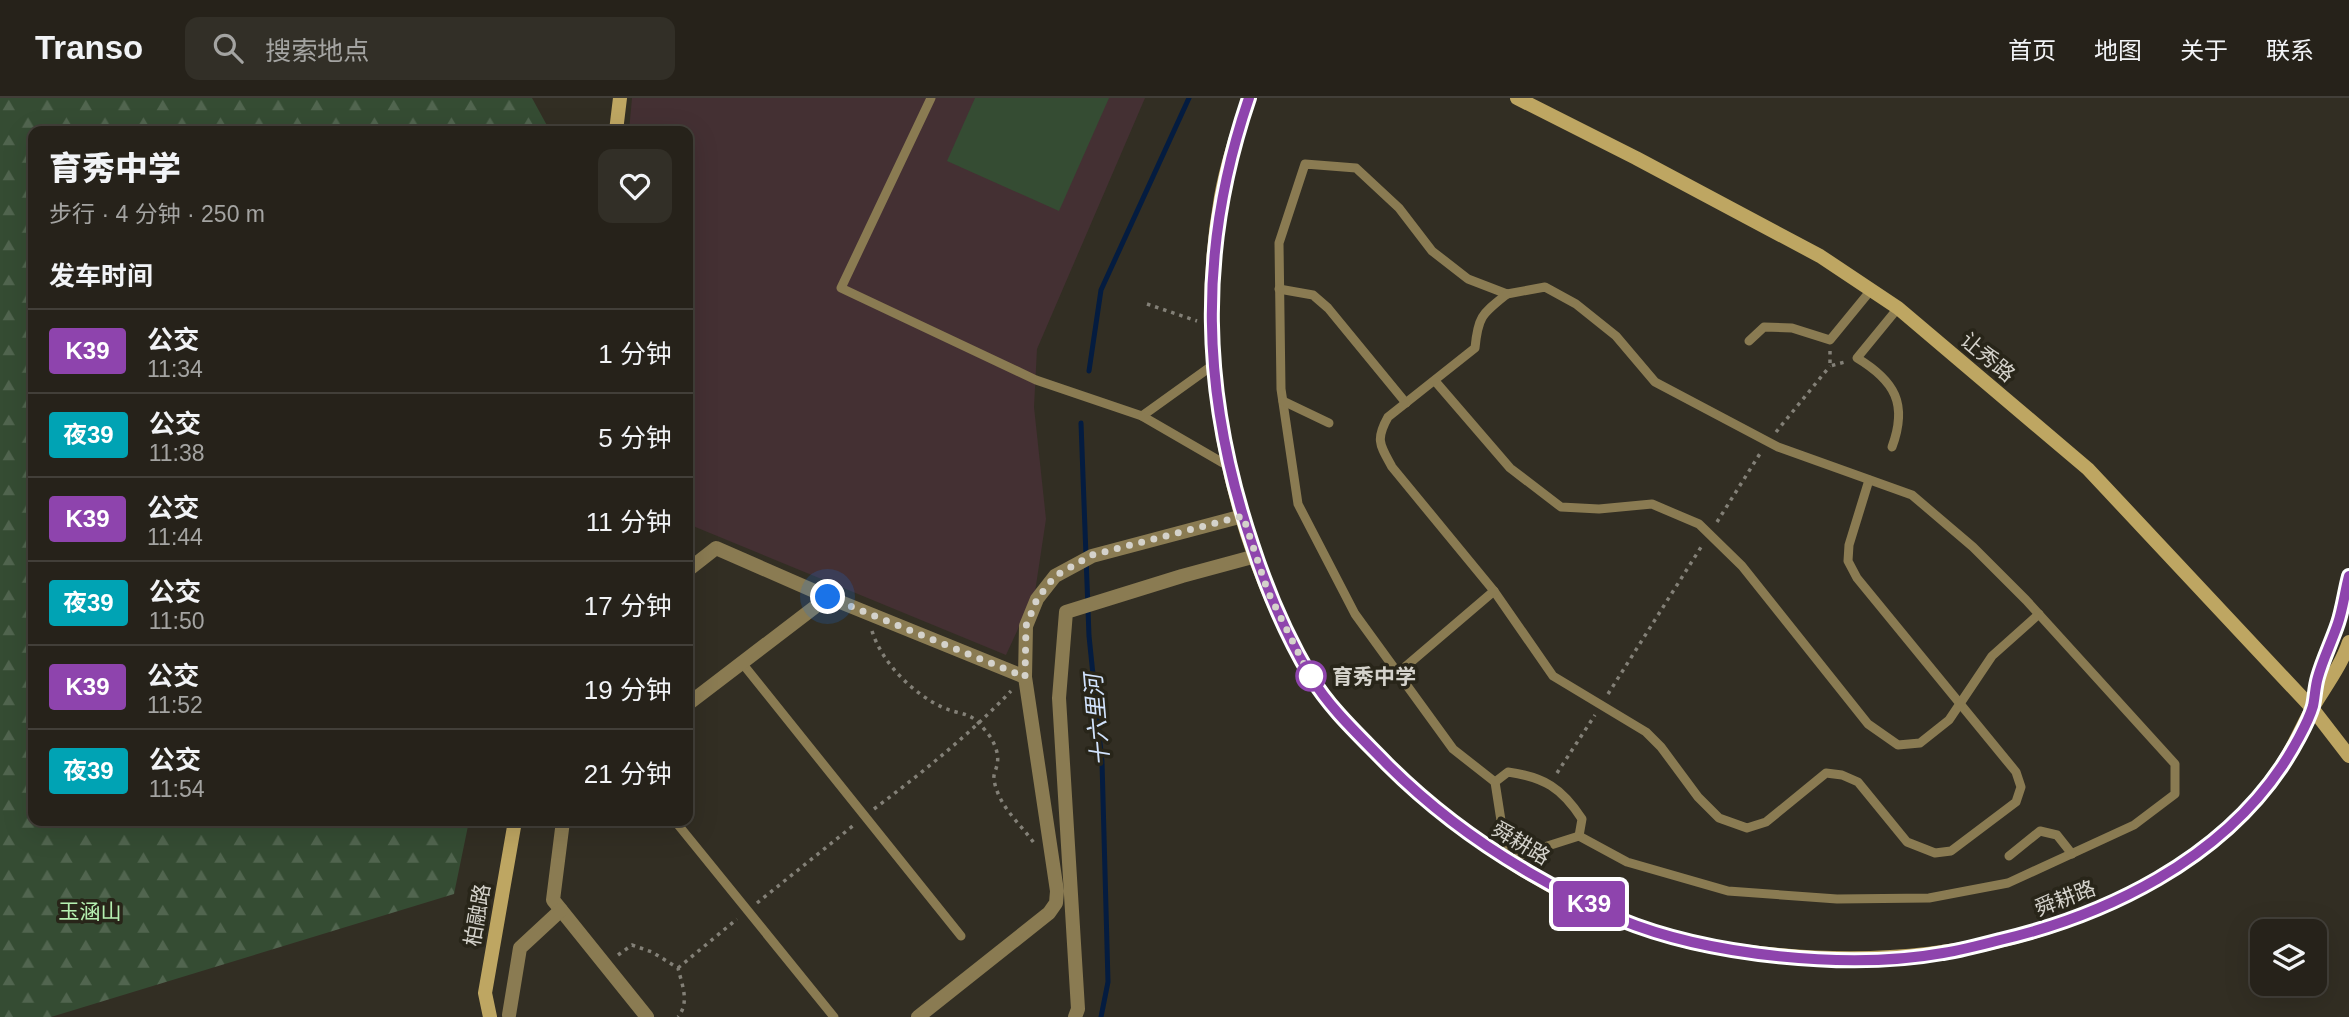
<!DOCTYPE html>
<html lang="zh">
<head>
<meta charset="utf-8">
<style>
	:root { --surface:#26221a; --page:#322f27; --text:#f1f3f6; --muted:#a4a4a2; --line:#423f39 }
	body { margin:0; font-family:Helvetica,"Noto Sans SC",sans-serif; background:var(--page); color:var(--text); height:100vh; display:flex; flex-direction:column; font-size:26px; white-space:nowrap }
	* { box-sizing:border-box; margin:0 }
	p { font-size:23px; color:var(--muted) }
	.icon { flex:none; width:38px; height:38px; fill:none; stroke:currentColor; stroke-width:2; stroke-linecap:round; stroke-linejoin:round }
	.map { position:relative; flex:1; overflow:hidden }
	.side { position:absolute; left:28px; top:28px; width:665px; height:700px; display:flex; flex-direction:column; background:var(--surface); border-radius:14px; box-shadow:0 7px 28px #0002,0 0 0 2px var(--line) }
	.side>* { flex:none }
	.badge { padding:0 14px; border-radius:5px; font-size:24px; line-height:46px }
	.buttons { position:absolute; left:2250px; top:821px; display:grid; gap:14px }
	.buttons a { display:grid; place-items:center; width:77px; height:77px; border-radius:14px; background:var(--surface); box-shadow:0 7px 28px #0002,0 0 0 2px var(--line); font-size:35px }
	.you { position:absolute; width:35px; height:35px; margin:-18px; border:5px solid #fff; border-radius:50%; background:#1a73e8; box-shadow:0 0 0 10px #1a73e833 }
	.map>.badge { position:absolute; translate:-50% -50%; box-shadow:0 0 0 4px #fff }
	h2 { padding:0 21px; font-size:26px; line-height:63px }
	.round { display:grid; place-items:center; flex:none; width:74px; height:74px; border-radius:14px; background:var(--page) }
	.overview { display:flex; align-items:center; justify-content:space-between; height:119px; padding:0 21px }
	h1 { font-size:33px; font-weight:800; line-height:52px }
	ul { padding:0; list-style:none }
	li { display:flex; align-items:center; gap:21px; height:84px; padding:0 21px; border-top:2px solid var(--line) }
	li div { flex:1 }
	li b { display:block; font-size:26px }
	li em { font-style:normal }
	li .badge { min-width:77px; font-weight:700; text-align:center }
	header { display:flex; align-items:center; gap:42px; box-sizing:border-box; height:98px; padding:0 35px; background:var(--surface); border-bottom:2px solid var(--line) }
	header strong { font-size:33px }
	nav { display:flex; gap:38px; margin-inline-start:auto; font-size:24px }
	.search { width:490px; height:63px; background:var(--page); display:flex; align-items:center; gap:18px; box-sizing:border-box; padding:0 24px; border-radius:14px; color:var(--muted); font-size:26px }
	.map>svg:first-child { display:block }
	.education { fill:#443033 }
	.green { fill:#354c33 }
	.forest { fill:url(#forest-firs) }
	.lines { fill:none; stroke-linecap:round; stroke-linejoin:round }
	.stream { stroke:#041c40; stroke-width:5 }
	.path { stroke:#838077; stroke-width:3.5; stroke-dasharray:3.5 5; stroke-linecap:butt }
	.lane { stroke:#8a7b52; stroke-width:9 }
	.street { stroke:#8a7b52; stroke-width:14 }
	.secondary { stroke:#bea662; stroke-width:14 }
	.line-casing { stroke:#fff; stroke-width:16 }
	.line { stroke:#8e44ad; stroke-width:10 }
	.walk { stroke:#d4d2cb; stroke-width:7; stroke-dasharray:0 12.6 }
	.stop-dot { fill:#fff; stroke:#8e44ad; stroke-width:3.5 }
	.labels { text-anchor:middle; dominant-baseline:central; stroke-width:7; stroke-linejoin:round; paint-order:stroke }
	.street-label { font-size:21px; fill:#d4d2cb; stroke:#282519 }
	.stop-label { font-size:21px; font-weight:bold; fill:#d4d2cb; stroke:#282519; text-anchor:start }
	.park-label { font-size:21px; fill:#b6f0b1; stroke:#282519 }
	.water-label { font-size:23px; font-style:italic; fill:#d2e4ff; stroke:#282519 }
</style>
</head>
<body>
<header>
<strong>Transo</strong>
<div class="search"><svg class="icon" aria-label="search" viewBox="0 0 24 24"><circle cx="10" cy="10" r="6"/><path d="M15 15l6 6"/></svg>搜索地点</div>
<nav><a>首页</a><a>地图</a><a>关于</a><a>联系</a></nav>
</header>
<div class="map">
<svg width="2349" height="919" viewBox="0 0 2349 919">
	<defs>
		<pattern id="forest-firs" width="22" height="20" patternUnits="userSpaceOnUse" patternTransform="scale(1.75)"><rect width="22" height="20" fill="#354c33"/><path d="M5 1l3.5 6h-7zM16 11l3.5 6h-7z" fill="#51654f"/></pattern>
	</defs>
	<rect width="100%" height="100%" fill="#322e23"/>
	<!-- education -->
	<polygon class="education" points="632,0 1145,0 1037,251 1034,309 1046,421 1035,494 1006,557 688,426 688,33 629,33"/>
	<!-- green -->
	<polygon class="green" points="975,0 1109,0 1059,113 947,63"/>
	<!-- forest -->
	<polygon class="forest" points="0,0 532,0 550,33 33,33 33,723 469,723 454,796 51,919 0,919"/>
	<g class="lines">
		<!-- stream -->
		<g class="stream">
			<polyline points="1089,273 1101,192 1189,0"/>
			<polyline points="1081,325 1089,538 1102,664 1108,884 1101,919"/>
		</g>
		<!-- path -->
		<g class="path">
			<polyline points="1147,206 1197,223"/>
			<polyline points="1830,253 1830,268 1845,264"/>
			<polyline points="1776,334 1830,268"/>
			<polyline points="1717,424 1761,354"/>
			<path d="M872,533C882,565 913,596 944,610C964,618 970,613 985,632C993,641 1000,655 997,667C996,672 993,677 994,682C999,709 1019,724 1034,745"/>
			<polyline points="1608,596 1703,446"/>
			<polyline points="1557,675 1595,617"/>
			<path d="M874,711C923,674 969,637 1011,593"/>
			<polyline points="757,805 854,727"/>
			<path d="M618,857L632,847L652,854L678,870C682,887 690,904 678,919"/>
			<polyline points="678,870 737,821"/>
		</g>
		<!-- lane -->
		<g class="lane">
			<polyline points="931,0 841,190 1036,282 1142,318 1213,267"/>
			<path d="M1305,66L1356,70L1399,110L1432,153L1468,181L1507,196L1545,189L1576,206L1616,238L1655,284L1778,349L1912,397L1973,449L2026,502L2175,666V696L2134,727L2008,785L1929,800L1837,801L1728,793L1627,764L1579,738L1582,721C1562,690 1544,679 1508,674L1495,684L1453,651L1355,516L1298,406L1281,291L1279,145Z"/>
			<polyline points="1279,191 1313,197 1328,210 1406,305"/>
			<path d="M1507,196C1482,216 1478,218 1475,250L1388,319C1375,342 1380,347 1392,369L1494,493L1553,578L1646,634L1661,649L1698,699L1719,720L1747,730L1766,724L1826,675L1842,677L1858,684L1907,744L1935,755L1951,753L2016,704L2021,689L2016,674L1857,480L1848,463L1849,447L1869,382"/>
			<polyline points="1749,243 1764,229 1792,230 1830,242 1871,192"/>
			<polyline points="1435,283 1510,370 1561,409 1599,411 1652,406 1699,426 1742,468 1868,626 1898,647 1920,645 1949,622 1992,558 2039,516"/>
			<polyline points="1283,303 1329,325"/>
			<polyline points="1142,318 1230,369"/>
			<path d="M1892,349C1908,306 1895,283 1857,260L1898,210"/>
			<polyline points="742,565 961,838"/>
			<polyline points="1398,575 1494,493"/>
			<polyline points="1495,684 1507,761 1579,738"/>
			<polyline points="675,723 834,919"/>
			<polyline points="2009,758 2040,733 2057,737 2072,756"/>
		</g>
		<!-- street -->
		<g class="street">
			<polyline points="688,472 716,450 828,499"/>
			<polyline points="688,606 828,499 1025,579 1026,528 1037,501 1055,478 1092,458 1243,418"/>
			<polyline points="563,723 553,802 647,919"/>
			<polyline points="509,917 520,850 561,812"/>
			<polyline points="918,919 1049,815 1056,805 1057,793 1025,579"/>
			<polyline points="1075,919 1078,911 1059,600 1066,514 1182,478 1256,458"/>
		</g>
		<!-- secondary -->
		<g class="secondary">
			<path d="M1249,0C1238,33 1227,65 1221,99C1193,259 1228,439 1311,578C1329,609 1359,637 1384,663C1460,740 1573,812 1678,841C1710,850 1746,854 1779,857C1882,866 1978,857 2074,820C2155,789 2234,741 2282,667C2294,649 2302,628 2313,609C2326,587 2341,568 2349,544"/>
			<polyline points="1517,0 1636,60 1820,158 1898,210 2088,371 2312,610 2349,658"/>
			<polyline points="616,33 620,0"/>
			<polyline points="2313,606 2317,581 2338,525 2349,478"/>
			<polyline points="490,919 485,895 515,723"/>
		</g>
	</g>
	<g class="lines">
		<!-- line casing -->
		<g class="line-casing">
			<path id="line" d="M1249,0C1197,152 1201,295 1252,446C1267,492 1286,537 1311,579C1330,611 1361,639 1387,666C1429,708 1474,742 1525,772C1555,789 1587,808 1619,821C1708,858 1849,872 1943,855C1962,852 1981,847 2000,842C2107,817 2219,762 2282,668C2292,653 2308,625 2313,608C2315,599 2315,589 2318,579C2323,561 2332,543 2338,525C2343,510 2345,493 2349,478"/>
		</g>
		<!-- line -->
		<use href="#line" class="line"/>
		<!-- walk -->
		<polyline class="walk" points="828,499 1025,579 1026,528 1037,501 1055,478 1092,457 1243,418 1268,494 1312,582 1311,578"/>
	</g>
	<!-- markers -->
	<circle class="stop-dot" cx="1311" cy="578" r="14"/>
	<g class="labels">
		<!-- street labels -->
		<g class="street-label">
			<text transform="translate(1988 259) rotate(40)">让秀路</text>
			<text transform="translate(1521 745) rotate(31)">舜耕路</text>
			<text transform="translate(2065 800) rotate(-21)">舜耕路</text>
			<text transform="translate(477 817) rotate(-80)">柏融路</text>
		</g>
		<!-- stop labels -->
		<g class="stop-label">
			<text x="1332" y="578">育秀中学</text>
		</g>
		<!-- park labels -->
		<g class="park-label">
			<text x="90" y="813">玉涵山</text>
		</g>
		<!-- water labels -->
		<g class="water-label">
			<text transform="translate(1097 622) rotate(-95)">十六里河</text>
		</g>
	</g>
</svg>
<div class="buttons">
<a><svg class="icon" aria-label="layers" viewBox="0 0 24 24"><path d="M12 4l9 5-9 5-9-5zM3 14l9 5 9-5"/></svg></a>
</div>
<div class="you" style="left:828px;top:499px"></div>
<b class="badge" style="left:1589px;top:806px;background:#8e44ad;color:#fff">K39</b>
<section class="side">
<div class="overview"><div><h1>育秀中学</h1><p>步行 · 4 分钟 · 250 m</p></div><a class="round"><svg class="icon" aria-label="heart" viewBox="0 0 24 24"><path d="M12 20l-8-8c-3-5 5-10 8-4 3-6 11-1 8 4z"/></svg></a></div>
<h2>发车时间</h2>
<ul>
<li><span class="badge" style="background:#8e44ad;color:#fff">K39</span><div><b>公交</b><p>11:34</p></div><em>1 分钟</em></li>
<li><span class="badge" style="background:#00a3b4;color:#fff">夜39</span><div><b>公交</b><p>11:38</p></div><em>5 分钟</em></li>
<li><span class="badge" style="background:#8e44ad;color:#fff">K39</span><div><b>公交</b><p>11:44</p></div><em>11 分钟</em></li>
<li><span class="badge" style="background:#00a3b4;color:#fff">夜39</span><div><b>公交</b><p>11:50</p></div><em>17 分钟</em></li>
<li><span class="badge" style="background:#8e44ad;color:#fff">K39</span><div><b>公交</b><p>11:52</p></div><em>19 分钟</em></li>
<li><span class="badge" style="background:#00a3b4;color:#fff">夜39</span><div><b>公交</b><p>11:54</p></div><em>21 分钟</em></li>
</ul>
</section>
</div>
</body>
</html>
